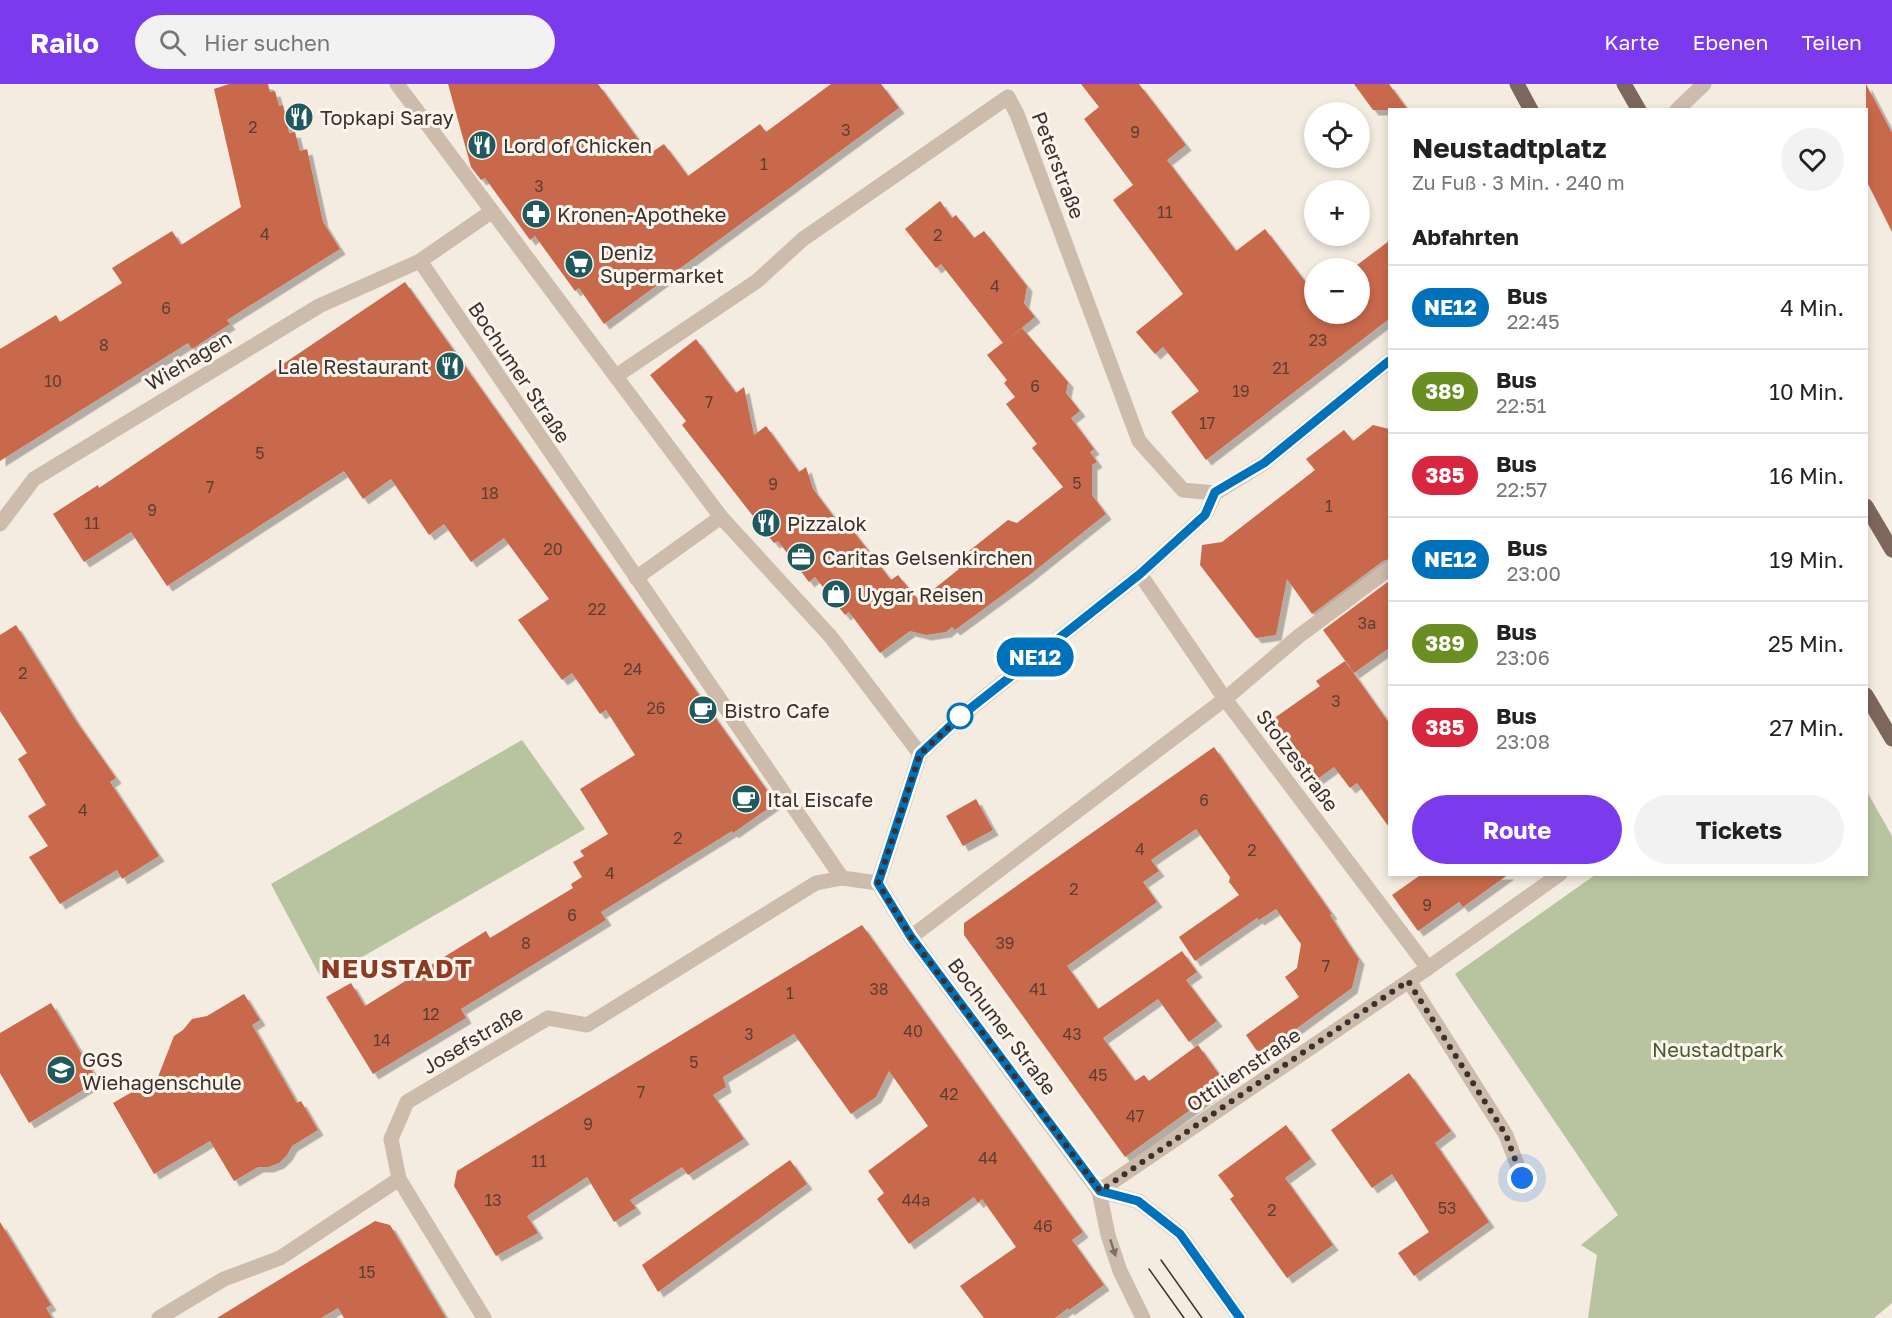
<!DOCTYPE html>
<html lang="de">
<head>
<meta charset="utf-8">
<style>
	:root { --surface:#fff; --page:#f2f2f2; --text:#222; --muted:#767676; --line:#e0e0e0; --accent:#7c3aed }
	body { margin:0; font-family:"Golos Text",sans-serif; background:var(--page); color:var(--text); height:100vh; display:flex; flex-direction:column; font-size:22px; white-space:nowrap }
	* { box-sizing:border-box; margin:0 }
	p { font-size:20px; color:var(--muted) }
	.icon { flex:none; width:33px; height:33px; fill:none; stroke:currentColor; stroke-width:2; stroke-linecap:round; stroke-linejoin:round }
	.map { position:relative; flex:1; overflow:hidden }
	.drawer { position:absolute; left:1388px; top:24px; width:480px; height:768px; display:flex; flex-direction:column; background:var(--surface); border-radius:0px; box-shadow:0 3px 9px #0003 }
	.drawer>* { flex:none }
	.badge { padding:0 12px; border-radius:20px; font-size:21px; line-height:39px }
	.buttons { position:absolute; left:1304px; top:18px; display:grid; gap:12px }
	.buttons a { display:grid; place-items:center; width:66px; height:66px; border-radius:50%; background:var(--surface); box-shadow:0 3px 9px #0003; font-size:30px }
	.you { position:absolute; width:30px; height:30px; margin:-15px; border:4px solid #fff; border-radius:50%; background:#1a73e8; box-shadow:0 0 0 9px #1a73e833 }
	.map>.badge { position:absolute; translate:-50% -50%; box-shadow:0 0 0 3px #fff }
	h2 { padding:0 24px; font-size:22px; line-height:54px }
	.round { display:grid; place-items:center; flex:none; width:63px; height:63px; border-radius:32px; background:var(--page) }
	.summary { display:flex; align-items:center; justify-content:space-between; height:102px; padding:0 24px }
	h1 { font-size:28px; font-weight:700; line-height:45px }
	.action { display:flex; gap:12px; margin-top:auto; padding:12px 24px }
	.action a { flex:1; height:69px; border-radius:36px; background:var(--accent); color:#fff; font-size:24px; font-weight:700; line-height:69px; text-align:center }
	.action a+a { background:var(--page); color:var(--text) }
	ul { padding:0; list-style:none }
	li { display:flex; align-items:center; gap:18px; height:84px; padding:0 24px; border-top:2px solid var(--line) }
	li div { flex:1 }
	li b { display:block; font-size:22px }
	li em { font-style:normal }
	li .badge { min-width:66px; font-weight:700; text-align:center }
	header { display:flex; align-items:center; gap:36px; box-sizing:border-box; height:84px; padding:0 30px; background:var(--accent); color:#fff }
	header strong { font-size:28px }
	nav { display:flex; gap:33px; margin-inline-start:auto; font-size:21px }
	.search { width:420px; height:54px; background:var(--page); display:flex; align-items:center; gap:15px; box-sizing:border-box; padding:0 21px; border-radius:33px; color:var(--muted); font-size:22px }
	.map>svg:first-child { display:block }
	.green { fill:#b8c4a0 }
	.building { fill:#c8694b; filter:url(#shadow) }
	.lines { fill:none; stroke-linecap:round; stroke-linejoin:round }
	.minor { stroke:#cdbbac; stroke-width:15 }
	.major { stroke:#7d675c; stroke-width:15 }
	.tram { stroke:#3b302b; stroke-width:1.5 }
	.oneway { fill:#7d6f65 }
	.line-casing { stroke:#fff; stroke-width:14 }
	.line { stroke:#0072bc; stroke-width:9 }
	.walk { stroke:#3b302b; stroke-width:6; stroke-dasharray:0 10.8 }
	.stop-dot { fill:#fff; stroke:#0072bc; stroke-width:3 }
	.labels { text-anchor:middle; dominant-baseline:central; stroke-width:6; stroke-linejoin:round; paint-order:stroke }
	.number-label { font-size:16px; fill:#5e3e33 }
	.poi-label { font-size:20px; fill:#3b302b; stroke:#fbf5ee; text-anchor:start }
	.street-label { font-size:20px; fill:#3b302b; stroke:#fbf5ee }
	.park-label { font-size:20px; fill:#4a5a2e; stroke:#fbf5ee }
	.district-label { font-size:26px; font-weight:bold; letter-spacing:1.5px; fill:#8c3b22; stroke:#fbf5ee }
</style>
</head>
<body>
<header>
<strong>Railo</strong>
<div class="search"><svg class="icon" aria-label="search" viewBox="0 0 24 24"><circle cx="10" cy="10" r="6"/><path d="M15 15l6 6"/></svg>Hier suchen</div>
<nav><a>Karte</a><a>Ebenen</a><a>Teilen</a></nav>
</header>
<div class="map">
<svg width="1892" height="1234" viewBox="0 0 1892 1234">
	<defs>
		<filter id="shadow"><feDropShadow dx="5.5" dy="5.5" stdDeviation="0" flood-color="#0004"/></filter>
	</defs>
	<rect width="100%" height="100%" fill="#f4ebe1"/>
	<!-- green -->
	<g class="green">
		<polygon points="522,656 585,745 322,896 271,800"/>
		<polygon points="1866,706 1892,752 1892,1219 1874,1234 1588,1234 1597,1171 1581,1161 1618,1131 1455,890 1595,791 1866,790"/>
	</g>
	<!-- building -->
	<g class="building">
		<polygon points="229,0 268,0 270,8 275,7 279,22 283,21 289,49 295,48 300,67 307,65 323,138 340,165 227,236 230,240 192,265 188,259 0,377 0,265 56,231 60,238 122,199 112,184 172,147 181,161 241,123 214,5"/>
		<polygon points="448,0 598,0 649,70 664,60 688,92 760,40 766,48 831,0 881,0 899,24 604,240 579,204 575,207 535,152 530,156 485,94 481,96 471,83"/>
		<polygon points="1081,0 1139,0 1186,61 1167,76 1236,167 1265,145 1314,209 1314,230 1359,230 1359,184 1353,184 1389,157 1389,235 1206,376 1171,328 1199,307 1163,263 1155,270 1136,248 1183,210 1113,116 1133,101 1084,35 1099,23"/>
		<polygon points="1354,0 1389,0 1408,26 1373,26"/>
		<polygon points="1866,0 1892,49 1892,148 1866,96"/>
		<polygon points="940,117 952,134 956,131 974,154 984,147 1027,202 1024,219 1035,233 1003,259 941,180 936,184 905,145"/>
		<polygon points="405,198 776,719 733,749 732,747 601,828 606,836 461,925 466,934 373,990 326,913 351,899 365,922 486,847 490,854 573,804 571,800 582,793 573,778 584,772 580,767 608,750 580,705 635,671 606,626 600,630 572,589 562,596 518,536 549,515 504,454 471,478 444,440 429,451 391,395 363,415 344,387 167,502 131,448 84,478 53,430 98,401 99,404"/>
		<polygon points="1022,244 1068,298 1066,309 1080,327 1071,334 1094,365 1090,368 1097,378 1092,381 1092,411 1106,430 1027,493 955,546 952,543 946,548 926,551 910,547 880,569 849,528 845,531 815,493 809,498 778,457 774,459 682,341 686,337 650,291 696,255 736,309 744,303 754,351 766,342 799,388 806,383 813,405 837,437 847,439 891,496 898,491 919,517 959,485 954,479 1008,436 1017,439 1063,403 1032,364 1037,360 1006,320 1015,313 1004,299 1007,296 987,271"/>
		<polygon points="1373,341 1389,345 1389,475 1383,477 1312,530 1287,495 1276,551 1256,554 1200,481 1202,461 1222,458 1315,386 1306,375 1344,346 1353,357"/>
		<polygon points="1389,497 1389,564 1354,589 1323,546"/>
		<polygon points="16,541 76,637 116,694 110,698 159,772 122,795 117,786 60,820 29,773 48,762 28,732 46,721 18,675 27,669 0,627 0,551"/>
		<polygon points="1345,577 1389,639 1389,743 1357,699 1350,704 1334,683 1316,696 1273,635 1320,602 1316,597"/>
		<polygon points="1214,663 1332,830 1330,831 1344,853 1359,875 1352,904 1296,945 1297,947 1275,964 1273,961 1259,970 1246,951 1299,913 1285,893 1297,884 1301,860 1276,825 1259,836 1257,834 1195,877 1179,853 1239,811 1229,798 1230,793 1196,745 1151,776 1159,787 1143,798 1157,818 1067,882 1098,925 1182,867 1197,888 1186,896 1217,937 1189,958 1158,915 1103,954 1135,997 1144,991 1149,997 1198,961 1226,1000 1125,1073 964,851 964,839"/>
		<polygon points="976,715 993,746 963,762 946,732"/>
		<polygon points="1422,790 1509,790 1463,823 1459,818 1418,847 1392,811"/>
		<polygon points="862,841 1083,1148 1072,1156 1104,1201 1069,1226 1068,1224 1055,1234 984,1234 960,1202 1016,1163 982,1115 978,1119 974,1113 909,1160 877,1115 884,1109 868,1087 928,1042 889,987 876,1013 851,1030 794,950 723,993 726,1003 713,1011 744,1055 688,1091 682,1083 630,1116 636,1124 614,1138 587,1093 527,1132 538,1149 496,1172 454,1102 457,1087"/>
		<polygon points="244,910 260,936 252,941 297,1019 301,1017 318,1046 292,1062 287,1071 279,1079 268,1083 258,1083 234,1097 210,1057 154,1090 113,1019 158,993 174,952 183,946 192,935 207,932"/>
		<polygon points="51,919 98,997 29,1039 0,989 0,949"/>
		<polygon points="1409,989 1451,1047 1435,1059 1489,1138 1414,1192 1398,1169 1429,1148 1392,1090 1372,1104 1331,1046"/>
		<polygon points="1286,1041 1311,1075 1285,1094 1333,1161 1287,1194 1230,1115 1234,1112 1218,1091"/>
		<polygon points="790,1076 807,1100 658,1208 642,1181"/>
		<polygon points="375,1137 390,1141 446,1234 344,1234 338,1224 321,1234 217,1234"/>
		<polygon points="0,1138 51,1221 46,1224 52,1234 0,1234"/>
	</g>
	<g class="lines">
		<!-- minor -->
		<g class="minor">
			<polyline points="397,0 721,433 831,553 920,670"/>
			<polyline points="1677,26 1704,0"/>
			<polyline points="491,128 420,177 842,794"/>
			<polyline points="616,292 757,197 803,155 1008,13 1017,30 1139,357 1183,406 1215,409"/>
			<polyline points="0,440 34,395 319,222 420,177"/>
			<polyline points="1140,490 1225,615 1428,884"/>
			<polyline points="636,494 721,433"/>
			<polyline points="878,799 920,670 962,631 1140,490 1205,431 1215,409 1264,379 1389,277"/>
			<polyline points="878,799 911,853 1099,1107 1108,1151 1120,1187 1143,1234"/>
			<polyline points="911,853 1225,615 1299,552 1389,485"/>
			<polyline points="1409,897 1506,1051 1522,1094"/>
			<polyline points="1099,1107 1428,884 1560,790"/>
			<polyline points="1099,1107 1138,1117 1180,1150 1240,1234"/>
			<polyline points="159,1234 224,1195 280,1174 399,1095"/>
			<polyline points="484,1234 399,1095 391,1055 407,1018 548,934 587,941 816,799 842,794 878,799"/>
		</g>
		<!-- major -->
		<g class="major">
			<polyline points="1517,0 1531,26"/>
			<polyline points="1624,0 1639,26"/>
			<polyline points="1866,422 1892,466"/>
			<polyline points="1866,611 1892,655"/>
		</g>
		<!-- tram -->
		<g class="tram">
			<polyline points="1161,1176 1202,1234"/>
			<polyline points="1149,1185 1184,1234"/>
		</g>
	</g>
	<!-- one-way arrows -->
	<defs><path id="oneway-solid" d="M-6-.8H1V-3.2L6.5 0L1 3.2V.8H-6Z" transform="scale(1.5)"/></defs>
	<use class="oneway" href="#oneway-solid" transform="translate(1113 1164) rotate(72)"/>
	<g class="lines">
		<!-- line casing -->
		<g class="line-casing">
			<polyline id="line" points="1240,1234 1180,1150 1138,1117 1100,1107 911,853 878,799 920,670 962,631 1140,490 1205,431 1215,408 1264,379 1389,277"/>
		</g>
		<!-- line -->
		<use href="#line" class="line"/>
		<!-- walk -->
		<polyline class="walk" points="960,632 962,631 920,670 878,799 911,853 1100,1107 1408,897 1506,1051 1522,1094"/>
	</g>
	<!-- icons -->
	<defs>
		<g id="restaurant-disc" transform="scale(1.5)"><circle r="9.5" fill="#1f5a5e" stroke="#fbf5ee"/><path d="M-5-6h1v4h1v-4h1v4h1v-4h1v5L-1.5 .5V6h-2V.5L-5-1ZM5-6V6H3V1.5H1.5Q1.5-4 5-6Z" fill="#fff"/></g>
		<g id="pharmacy-disc" transform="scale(1.5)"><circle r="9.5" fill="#1f5a5e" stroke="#fbf5ee"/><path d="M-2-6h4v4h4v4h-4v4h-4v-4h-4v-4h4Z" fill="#fff"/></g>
		<g id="supermarket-disc" transform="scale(1.5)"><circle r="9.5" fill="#1f5a5e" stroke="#fbf5ee"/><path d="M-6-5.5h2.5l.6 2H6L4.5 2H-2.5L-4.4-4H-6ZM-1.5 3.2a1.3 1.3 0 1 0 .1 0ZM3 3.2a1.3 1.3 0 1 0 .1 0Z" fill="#fff"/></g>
		<g id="office-disc" transform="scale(1.5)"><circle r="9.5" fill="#1f5a5e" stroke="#fbf5ee"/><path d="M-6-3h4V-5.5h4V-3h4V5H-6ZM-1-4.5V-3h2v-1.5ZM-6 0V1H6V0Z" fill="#fff"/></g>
		<g id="shop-disc" transform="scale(1.5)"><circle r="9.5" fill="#1f5a5e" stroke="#fbf5ee"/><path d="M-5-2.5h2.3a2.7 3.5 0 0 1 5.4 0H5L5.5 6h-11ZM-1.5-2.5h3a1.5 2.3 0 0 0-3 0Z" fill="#fff"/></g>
		<g id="cafe-disc" transform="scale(1.5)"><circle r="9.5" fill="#1f5a5e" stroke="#fbf5ee"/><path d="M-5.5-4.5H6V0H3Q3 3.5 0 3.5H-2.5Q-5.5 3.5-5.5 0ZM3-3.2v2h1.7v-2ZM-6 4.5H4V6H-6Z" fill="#fff"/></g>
		<g id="school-disc" transform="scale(1.5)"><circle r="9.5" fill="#1f5a5e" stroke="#fbf5ee"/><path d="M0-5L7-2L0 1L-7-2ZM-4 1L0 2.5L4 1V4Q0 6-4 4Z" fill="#fff"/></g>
	</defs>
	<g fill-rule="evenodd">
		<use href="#restaurant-disc" x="299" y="33"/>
		<use href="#restaurant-disc" x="482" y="61"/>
		<use href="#pharmacy-disc" x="536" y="130"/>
		<use href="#supermarket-disc" x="579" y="180"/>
		<use href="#restaurant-disc" x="450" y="282"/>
		<use href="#restaurant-disc" x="766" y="439"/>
		<use href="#office-disc" x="801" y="473"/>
		<use href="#shop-disc" x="836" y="510"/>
		<use href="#cafe-disc" x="703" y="626"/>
		<use href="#cafe-disc" x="746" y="715"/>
		<use href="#school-disc" x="61" y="986"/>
	</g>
	<!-- markers -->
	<circle class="stop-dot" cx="960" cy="632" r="12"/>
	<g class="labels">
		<!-- number labels -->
		<g class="number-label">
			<text x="253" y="43">2</text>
			<text x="846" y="46">3</text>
			<text x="1135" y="48">9</text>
			<text x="764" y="80">1</text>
			<text x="539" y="102">3</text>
			<text x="1165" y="128">11</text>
			<text x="265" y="150">4</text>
			<text x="938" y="151">2</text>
			<text x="995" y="202">4</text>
			<text x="166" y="224">6</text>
			<text x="1318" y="256">23</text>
			<text x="104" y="261">8</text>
			<text x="1281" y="284">21</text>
			<text x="53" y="297">10</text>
			<text x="1035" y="302">6</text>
			<text x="1241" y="307">19</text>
			<text x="709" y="318">7</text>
			<text x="1207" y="339">17</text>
			<text x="260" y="369">5</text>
			<text x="1077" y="399">5</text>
			<text x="773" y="400">9</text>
			<text x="210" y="403">7</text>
			<text x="490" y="409">18</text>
			<text x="1329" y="422">1</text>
			<text x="152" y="426">9</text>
			<text x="92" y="439">11</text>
			<text x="553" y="465">20</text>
			<text x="597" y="525">22</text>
			<text x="1367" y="539">3a</text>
			<text x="633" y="585">24</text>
			<text x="23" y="589">2</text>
			<text x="1336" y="617">3</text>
			<text x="656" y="624">26</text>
			<text x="1204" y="716">6</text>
			<text x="83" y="726">4</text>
			<text x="678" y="754">2</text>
			<text x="1140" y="765">4</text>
			<text x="1252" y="766">2</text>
			<text x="610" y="789">4</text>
			<text x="1074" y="805">2</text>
			<text x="1427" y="821">9</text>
			<text x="572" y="831">6</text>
			<text x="526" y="859">8</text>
			<text x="1005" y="859">39</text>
			<text x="1326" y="882">7</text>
			<text x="879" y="905">38</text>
			<text x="1038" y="905">41</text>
			<text x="790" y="909">1</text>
			<text x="431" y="930">12</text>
			<text x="913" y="947">40</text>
			<text x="749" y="950">3</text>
			<text x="1072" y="950">43</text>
			<text x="382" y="956">14</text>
			<text x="694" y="978">5</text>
			<text x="1098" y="991">45</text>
			<text x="641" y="1008">7</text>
			<text x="949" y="1010">42</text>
			<text x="1135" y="1032">47</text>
			<text x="588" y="1040">9</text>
			<text x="988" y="1074">44</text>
			<text x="539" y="1077">11</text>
			<text x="493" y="1116">13</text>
			<text x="916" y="1116">44a</text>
			<text x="1447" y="1124">53</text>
			<text x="1272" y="1126">2</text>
			<text x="1043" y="1142">46</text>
			<text x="367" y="1188">15</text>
		</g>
		<!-- poi labels -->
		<g class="poi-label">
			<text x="320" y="33">Topkapi Saray</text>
			<text x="503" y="61">Lord of Chicken</text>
			<text x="557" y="130">Kronen-Apotheke</text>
			<text x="600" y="168">Deniz<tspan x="600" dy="23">Supermarket</tspan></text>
			<text x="429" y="282" text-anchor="end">Lale Restaurant</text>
			<text x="787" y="439">Pizzalok</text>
			<text x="822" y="473">Caritas Gelsenkirchen</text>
			<text x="857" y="510">Uygar Reisen</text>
			<text x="724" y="626">Bistro Cafe</text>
			<text x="767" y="715">Ital Eiscafe</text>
			<text x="82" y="975">GGS<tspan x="82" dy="23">Wiehagenschule</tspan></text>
		</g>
		<!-- street labels -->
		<g class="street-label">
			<text transform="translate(1059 81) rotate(69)">Peterstraße</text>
			<text transform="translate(188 276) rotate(-31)">Wiehagen</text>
			<text transform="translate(520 288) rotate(56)">Bochumer Straße</text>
			<text transform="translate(1298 676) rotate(53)">Stolzestraße</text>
			<text transform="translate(1003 942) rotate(53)">Bochumer Straße</text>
			<text transform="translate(472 955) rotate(-31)">Josefstraße</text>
			<text transform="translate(1243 985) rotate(-34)">Ottilienstraße</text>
		</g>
		<!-- park labels -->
		<g class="park-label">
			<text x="1718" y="965">Neustadtpark</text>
		</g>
		<!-- district labels -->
		<g class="district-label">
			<text x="397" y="884">NEUSTADT</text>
		</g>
	</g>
</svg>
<div class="buttons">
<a><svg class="icon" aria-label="locate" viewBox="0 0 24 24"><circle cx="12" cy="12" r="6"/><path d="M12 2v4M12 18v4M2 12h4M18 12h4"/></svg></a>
<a>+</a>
<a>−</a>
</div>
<div class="you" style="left:1522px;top:1094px"></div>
<b class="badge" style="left:1035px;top:573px;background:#0072bc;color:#fff">NE12</b>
<section class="drawer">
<div class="summary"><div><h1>Neustadtplatz</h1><p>Zu Fuß · 3 Min. · 240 m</p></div><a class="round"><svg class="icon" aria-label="heart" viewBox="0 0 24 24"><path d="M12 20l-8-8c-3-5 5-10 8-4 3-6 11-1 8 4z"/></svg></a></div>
<h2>Abfahrten</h2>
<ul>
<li><span class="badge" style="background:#0072bc;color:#fff">NE12</span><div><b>Bus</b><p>22:45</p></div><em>4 Min.</em></li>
<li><span class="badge" style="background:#6b8e23;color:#fff">389</span><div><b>Bus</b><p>22:51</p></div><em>10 Min.</em></li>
<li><span class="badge" style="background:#d7263d;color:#fff">385</span><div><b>Bus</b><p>22:57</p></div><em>16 Min.</em></li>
<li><span class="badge" style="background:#0072bc;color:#fff">NE12</span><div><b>Bus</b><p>23:00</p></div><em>19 Min.</em></li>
<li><span class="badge" style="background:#6b8e23;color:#fff">389</span><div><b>Bus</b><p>23:06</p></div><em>25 Min.</em></li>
<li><span class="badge" style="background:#d7263d;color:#fff">385</span><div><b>Bus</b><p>23:08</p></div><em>27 Min.</em></li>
</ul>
<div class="action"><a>Route</a><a>Tickets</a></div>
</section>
</div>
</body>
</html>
